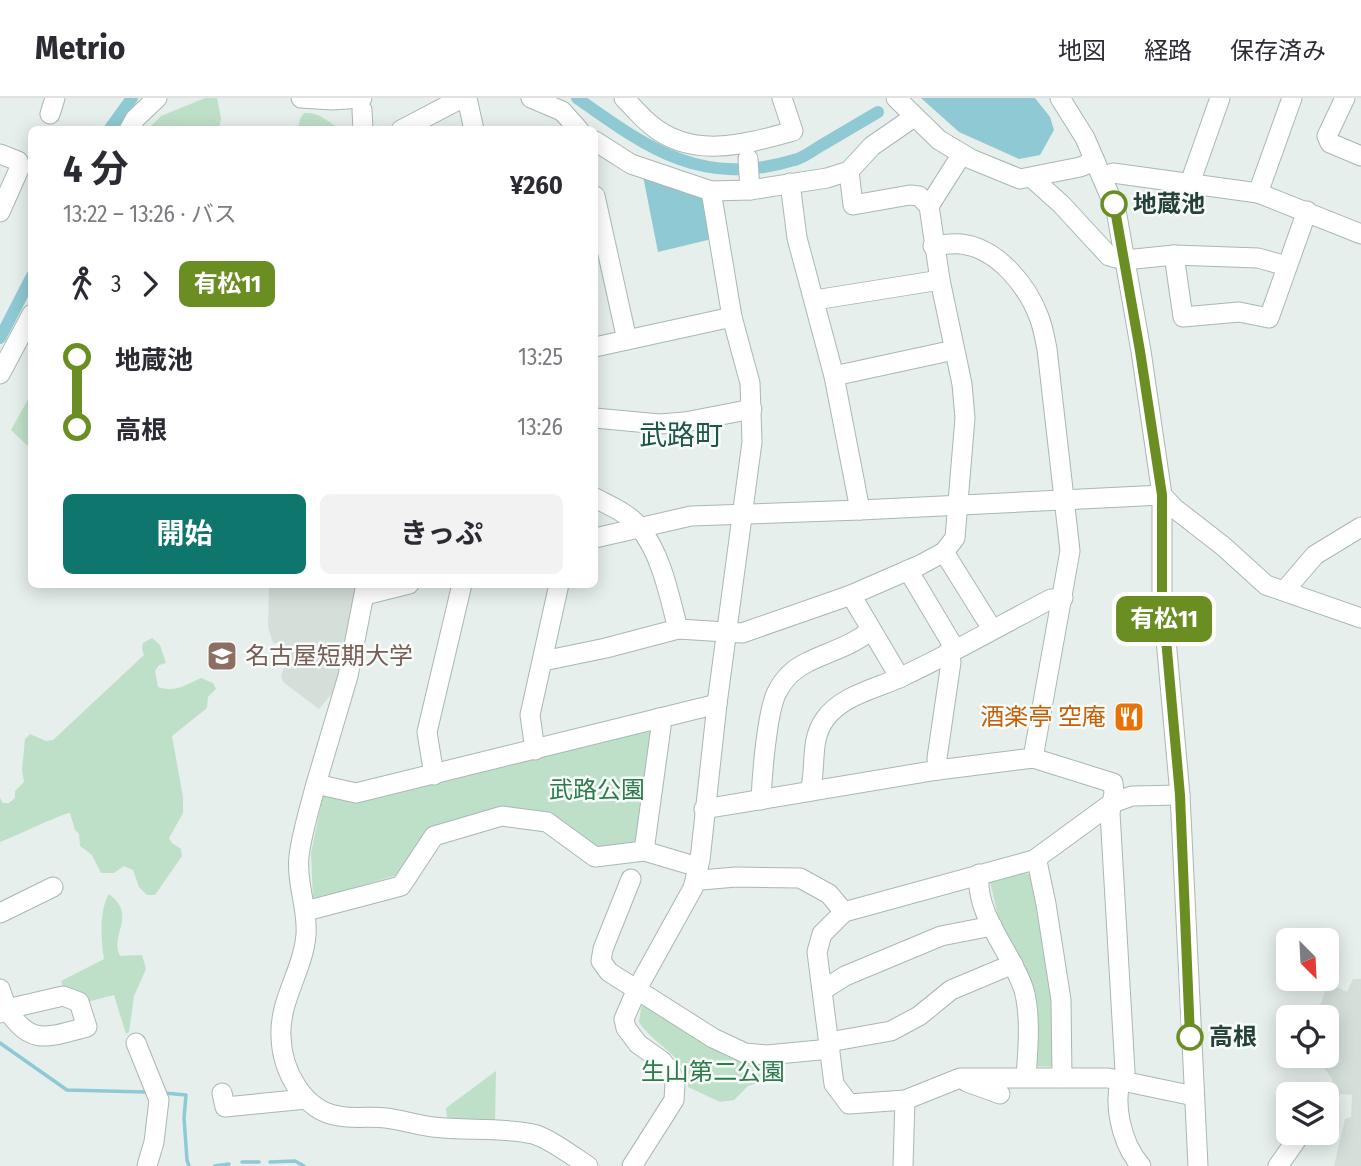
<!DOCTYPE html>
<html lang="ja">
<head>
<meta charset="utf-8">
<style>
	:root { --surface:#fff; --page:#f2f2f3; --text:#2b2b33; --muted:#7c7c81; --line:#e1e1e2; --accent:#0f766e }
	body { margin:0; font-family:"Fira Sans Condensed","Noto Sans JP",sans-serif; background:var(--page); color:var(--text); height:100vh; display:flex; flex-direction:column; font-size:26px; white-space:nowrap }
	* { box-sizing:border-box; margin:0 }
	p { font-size:23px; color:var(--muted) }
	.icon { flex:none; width:38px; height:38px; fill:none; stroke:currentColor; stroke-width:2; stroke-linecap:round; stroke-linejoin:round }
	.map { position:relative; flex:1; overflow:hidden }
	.details { position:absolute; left:28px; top:28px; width:570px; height:462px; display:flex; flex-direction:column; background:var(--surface); border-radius:10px; box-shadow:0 4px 18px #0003 }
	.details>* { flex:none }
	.badge { padding:0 14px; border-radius:10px; font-size:24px; line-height:46px }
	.needle { width:46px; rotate:156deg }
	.tools { position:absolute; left:1276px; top:830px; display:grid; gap:14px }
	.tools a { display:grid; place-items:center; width:63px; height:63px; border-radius:10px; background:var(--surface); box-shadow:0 4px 18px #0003; font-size:35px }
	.map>.badge { position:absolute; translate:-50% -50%; box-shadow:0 0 0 4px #fff }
	.legs { display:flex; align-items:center; gap:10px; height:77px; padding:0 35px; font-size:23px }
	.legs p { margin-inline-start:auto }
	.head { display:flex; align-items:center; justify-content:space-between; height:119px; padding:0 35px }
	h1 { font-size:38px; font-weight:700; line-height:52px }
	.primary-button { display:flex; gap:14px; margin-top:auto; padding:14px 35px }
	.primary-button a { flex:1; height:80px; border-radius:10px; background:var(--accent); color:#fff; font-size:28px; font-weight:700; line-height:80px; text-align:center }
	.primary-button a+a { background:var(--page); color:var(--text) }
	ul { padding:0 35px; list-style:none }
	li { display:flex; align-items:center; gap:24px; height:70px; font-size:26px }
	li i { display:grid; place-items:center; width:10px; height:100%; margin:0 9px; background:currentColor }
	li i::after { content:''; width:18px; height:18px; margin:-9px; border:5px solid; border-radius:50%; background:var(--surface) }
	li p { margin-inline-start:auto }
	li:first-child i { background:linear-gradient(#0000 50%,currentColor 0) }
	li:last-child i { background:linear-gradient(currentColor 50%,#0000 0) }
	header { display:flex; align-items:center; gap:42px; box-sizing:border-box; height:98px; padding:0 35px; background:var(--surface); border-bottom:2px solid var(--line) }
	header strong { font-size:33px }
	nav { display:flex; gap:38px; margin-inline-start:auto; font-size:24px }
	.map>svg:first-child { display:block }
	.built { fill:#d4dfda }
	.green { fill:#bfe0c8 }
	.water { fill:#8ec9d4 }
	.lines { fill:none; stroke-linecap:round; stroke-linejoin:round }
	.stream { stroke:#8ec9d4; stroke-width:3.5 }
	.canal { stroke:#8ec9d4; stroke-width:12 }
	.minor-casing { stroke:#a8b8b2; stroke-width:21 }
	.minor { stroke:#fff; stroke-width:19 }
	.line-1-casing { stroke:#fff; stroke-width:16 }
	.line-1 { stroke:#6b8e23; stroke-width:10 }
	.stop-1-dot { fill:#fff; stroke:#6b8e23; stroke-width:3.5 }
	.labels { text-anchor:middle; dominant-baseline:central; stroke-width:5; stroke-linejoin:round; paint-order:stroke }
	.stop-label { font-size:24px; font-weight:bold; fill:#24423a; stroke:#f7fbf9; text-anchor:start }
	.education-label { font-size:24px; fill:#785e54; stroke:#f7fbf9; text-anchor:start }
	.food-label { font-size:24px; fill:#c56008; stroke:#f7fbf9; text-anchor:end }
	.park-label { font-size:24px; fill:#2d7a4b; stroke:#f7fbf9 }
	.quarter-label { font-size:28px; fill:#1f5548; stroke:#f7fbf9 }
</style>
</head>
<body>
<header>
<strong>Metrio</strong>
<nav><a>地図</a><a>経路</a><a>保存済み</a></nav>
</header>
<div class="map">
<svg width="1361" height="1068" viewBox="0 0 1361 1068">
	<rect width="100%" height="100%" fill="#e6efeb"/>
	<!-- built -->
	<g class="built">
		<polygon points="269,487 359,487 355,510 347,527 347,565 334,593 319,611 283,584 281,578 287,563 287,553 277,545 273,545 268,529"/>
		<polygon points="1353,881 1361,881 1361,1068 1334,1068 1345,1021 1351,1019 1352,997 1333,995 1332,981 1315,957 1326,957 1326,919 1316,919 1328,885 1347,894"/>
	</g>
	<!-- green -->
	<g class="green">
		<polygon points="205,0 217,0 221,20 219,31 148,31 161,18"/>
		<path d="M304,15C322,14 327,25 342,31H298L300,21Z"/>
		<polygon points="31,296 31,351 11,332"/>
		<path d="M152,540L160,547L166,565L159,567L155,573L158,589C176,595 185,587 201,580L213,585L216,591L208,599L207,610L172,638L183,699V715L169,740L172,745L181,751L182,758L155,797H147L139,789L133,772L124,768L114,775H101L92,757L80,748L79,736L75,732L70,715C63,715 12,740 0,744V700L3,705H9L15,700V693L24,684L22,672L25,641L30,636L46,643L53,642L144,557L142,551L143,545Z"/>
		<polygon points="646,630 652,636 642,743 598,754 547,717 429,732 397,777 313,802 311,755 323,697"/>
		<polygon points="1016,775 1032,776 1052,862 1056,969 1033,968 990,784"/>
		<path d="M109,796C138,818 109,836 120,858L142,857L146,871L134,898L129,934L126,936L114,897L87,904L66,896L61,883L104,861C101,843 99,812 109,796Z"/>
		<path d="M645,904L758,963L763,983L748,988L734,1002L720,1004L688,989C686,956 655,949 639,924L641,910Z"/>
		<polygon points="496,973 495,1025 459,1023 447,1019 446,1010"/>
	</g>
	<!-- water -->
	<g class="water">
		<polygon points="921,0 1035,0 1050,19 1054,32 1040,57 1019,61 959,34"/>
		<polygon points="642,73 703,98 712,141 658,154"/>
	</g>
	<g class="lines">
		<!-- stream -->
		<g class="stream">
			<polyline points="0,945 67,992 145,994"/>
			<polyline points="164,995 186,997 184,1020 187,1062 189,1068"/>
			<polyline points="242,1064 259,1064"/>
			<polyline points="270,1064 295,1063 304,1068"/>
			<polyline points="215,1068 229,1066"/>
		</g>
		<!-- canal -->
		<g class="canal">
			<path d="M577,0C649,51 702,90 794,62C804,60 813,52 822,47C841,36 859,25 878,14"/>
			<polyline points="109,32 132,0"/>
			<polyline points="0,240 32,178"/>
		</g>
		<!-- minor casing -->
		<g class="minor-casing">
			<g id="minor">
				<polyline points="301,0 332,2 362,0"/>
				<polyline points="467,0 474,32"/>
				<polyline points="531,0 562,13 579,32"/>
				<path d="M624,0C633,9 641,19 651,27C693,62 746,46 793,33L782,0"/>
				<polyline points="896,0 939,42 971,61 1020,81 1080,69 1095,63"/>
				<polyline points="1060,0 1085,40 1116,112 1141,253 1162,397 1162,497 1180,697 1198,1068"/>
				<polyline points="1345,0 1327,38 1330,45 1361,58"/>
				<polyline points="362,12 363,32"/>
				<polyline points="50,16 55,0"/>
				<polyline points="129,32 135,21 157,0"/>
				<polyline points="401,32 462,0"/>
				<polyline points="595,43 631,66 711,93 750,92 827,80 849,73 872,48 914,19"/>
				<polyline points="0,56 18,63 20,69 0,114"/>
				<polyline points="748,61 750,92"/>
				<polyline points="1103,79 1113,75 1258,95 1361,136"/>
				<polyline points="1032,80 1061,106 1109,158 1125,162 1174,157 1258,160 1287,168"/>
				<polyline points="790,85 797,140 834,278 860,412"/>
				<polyline points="1190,85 1220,0"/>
				<polyline points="1258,95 1292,0"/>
				<polyline points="595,98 627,242"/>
				<polyline points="929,108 962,56"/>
				<path d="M933,148C942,147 952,145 961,146C997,150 1027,187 1039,219C1043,229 1045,241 1047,251L1070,453L1033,660"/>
				<polyline points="1174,157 1183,219 1239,214 1269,220 1307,113"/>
				<polyline points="815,202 940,182"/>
				<polyline points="595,249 732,219"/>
				<polyline points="0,276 32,216"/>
				<polyline points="834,278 954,252"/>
				<polyline points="595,320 659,326 685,324 752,311"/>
				<path d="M595,400C610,408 630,416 640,430C662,458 669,497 678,531"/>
				<polyline points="595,440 691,418 860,412 1162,397 1174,410 1223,448 1266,487 1361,520"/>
				<polyline points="944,454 992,531"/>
				<polyline points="908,472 955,551"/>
				<polyline points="366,486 348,578 316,686 356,695 717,606"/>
				<polyline points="1285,492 1315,457 1361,429"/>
				<polyline points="365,497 409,486"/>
				<polyline points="851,497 900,580"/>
				<polyline points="543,563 606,550 678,531 742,535 851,497 920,467 944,454 955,440 965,320 962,286 940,182 929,108 919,98 910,97 853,107 849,73"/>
				<polyline points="535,652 530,617 559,486"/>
				<polyline points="938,672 937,660 951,564 947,555"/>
				<polyline points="434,677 427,634 462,486"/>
				<path d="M316,686C310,709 302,734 299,758C296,785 308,810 306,837C303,873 279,902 281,939C282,972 303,1013 339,1018C354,1021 371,1018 386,1020C402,1022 417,1027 433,1029C466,1033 501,1029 533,1036C549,1040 574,1059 588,1068"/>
				<path d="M810,693C817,669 809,643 825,621C841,598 875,591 899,580C951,556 1001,527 1051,501L1063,500"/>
				<polyline points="1180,697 1132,698 1112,705 1034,762 844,814 822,836 817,854 834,986 849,1006 905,1002 960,980 1108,980 1194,998"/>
				<path d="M761,702C762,678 767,613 777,594C784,580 795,570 808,564C830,553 852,548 871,532"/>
				<path d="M704,711L938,672L1033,660L1113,685L1114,695L1110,715L1125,973C1110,1000 1121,1045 1141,1068"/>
				<polyline points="644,753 661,629 659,620"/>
				<polyline points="1034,762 1038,768 1046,806 1061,902 1062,979"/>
				<path d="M979,776C975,818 1012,854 1024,892C1031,918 1028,952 1026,979"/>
				<polyline points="696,780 701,782 736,779 800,780 829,796 844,814"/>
				<polyline points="631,781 603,851 601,863 609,874 713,940 745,955 767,957 830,951"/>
				<polyline points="306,813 401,788 434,738 502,718 547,724 595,759 644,753 698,769"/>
				<polyline points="0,815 53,789"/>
				<polyline points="0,891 7,911 0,915"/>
				<polyline points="823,892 845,878 941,838 992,828"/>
				<path d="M63,898L79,904L87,929C50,938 31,950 7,911Z"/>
				<polyline points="829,944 891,933 919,918 951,892 1013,866"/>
				<polyline points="136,945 159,1002 154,1044 147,1068"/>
				<polyline points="967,984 1000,996"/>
				<polyline points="222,995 225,1009 306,1001"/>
				<polyline points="1326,999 1329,996"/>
				<polyline points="632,1068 674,1002 675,985 671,975 662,963 638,946 626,930 624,921 637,891 693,790 700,762 717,606 752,344 750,285 732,219 711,93"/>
				<polyline points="903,1068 905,1002"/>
				<polyline points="1278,1068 1302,1034"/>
			</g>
		</g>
		<!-- minor -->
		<use href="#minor" class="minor"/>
	</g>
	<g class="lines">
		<!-- line-1 casing -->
		<g class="line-1-casing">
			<polyline id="line-1" points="1114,106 1140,253 1162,397 1162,497 1180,697 1190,939"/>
		</g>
		<!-- line-1 -->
		<use href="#line-1" class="line-1"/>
	</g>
	<!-- icons -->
	<defs>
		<g id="university-square" transform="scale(1.575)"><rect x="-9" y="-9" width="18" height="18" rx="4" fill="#8d6e63" stroke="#f7fbf9"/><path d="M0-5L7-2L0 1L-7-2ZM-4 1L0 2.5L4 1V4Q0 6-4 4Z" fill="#fff"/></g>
		<g id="restaurant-square" transform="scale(1.575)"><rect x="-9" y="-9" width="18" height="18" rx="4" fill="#e8710a" stroke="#f7fbf9"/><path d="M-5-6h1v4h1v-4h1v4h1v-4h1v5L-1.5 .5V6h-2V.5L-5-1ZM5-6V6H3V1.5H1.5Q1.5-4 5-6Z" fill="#fff"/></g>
	</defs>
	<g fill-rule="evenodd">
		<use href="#university-square" x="222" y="558"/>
		<use href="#restaurant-square" x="1129" y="619"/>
	</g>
	<!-- markers -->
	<g class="stop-1-dot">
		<circle cx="1114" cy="106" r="12"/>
		<circle cx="1190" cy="939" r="12"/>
	</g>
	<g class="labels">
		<!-- stop labels -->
		<g class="stop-label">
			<text x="1133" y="106">地蔵池</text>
			<text x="1209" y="939">高根</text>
		</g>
		<!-- education labels -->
		<g class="education-label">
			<text x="245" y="558">名古屋短期大学</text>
		</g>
		<!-- food labels -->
		<g class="food-label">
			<text x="1106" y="619">酒楽亭 空庵</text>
		</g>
		<!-- park labels -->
		<g class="park-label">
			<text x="597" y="692">武路公園</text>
			<text x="713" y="974">生山第二公園</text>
		</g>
		<!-- quarter labels -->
		<g class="quarter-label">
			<text x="681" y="337">武路町</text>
		</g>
	</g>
</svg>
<div class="tools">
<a><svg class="needle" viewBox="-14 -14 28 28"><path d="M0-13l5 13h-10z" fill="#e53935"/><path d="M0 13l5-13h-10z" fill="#7c7c81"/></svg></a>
<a><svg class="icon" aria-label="locate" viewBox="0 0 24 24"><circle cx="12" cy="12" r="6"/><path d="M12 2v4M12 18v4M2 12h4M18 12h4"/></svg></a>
<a><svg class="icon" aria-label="layers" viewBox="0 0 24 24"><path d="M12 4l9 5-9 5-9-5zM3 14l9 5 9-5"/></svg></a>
</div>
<b class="badge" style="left:1164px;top:521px;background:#6b8e23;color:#fff">有松11</b>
<section class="details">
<div class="head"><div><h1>4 分</h1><p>13:22 – 13:26 · バス</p></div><b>¥260</b></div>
<div class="legs"><svg class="icon" aria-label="walk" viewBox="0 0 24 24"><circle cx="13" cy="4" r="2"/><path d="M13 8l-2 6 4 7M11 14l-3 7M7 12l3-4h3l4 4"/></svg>3<svg class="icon" aria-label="forward" viewBox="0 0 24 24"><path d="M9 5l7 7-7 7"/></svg><b class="badge" style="background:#6b8e23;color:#fff">有松11</b></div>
<ul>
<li><i style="color:#6b8e23"></i><b>地蔵池</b><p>13:25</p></li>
<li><i style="color:#6b8e23"></i><b>高根</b><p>13:26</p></li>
</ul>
<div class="primary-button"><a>開始</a><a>きっぷ</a></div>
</section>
</div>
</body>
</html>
